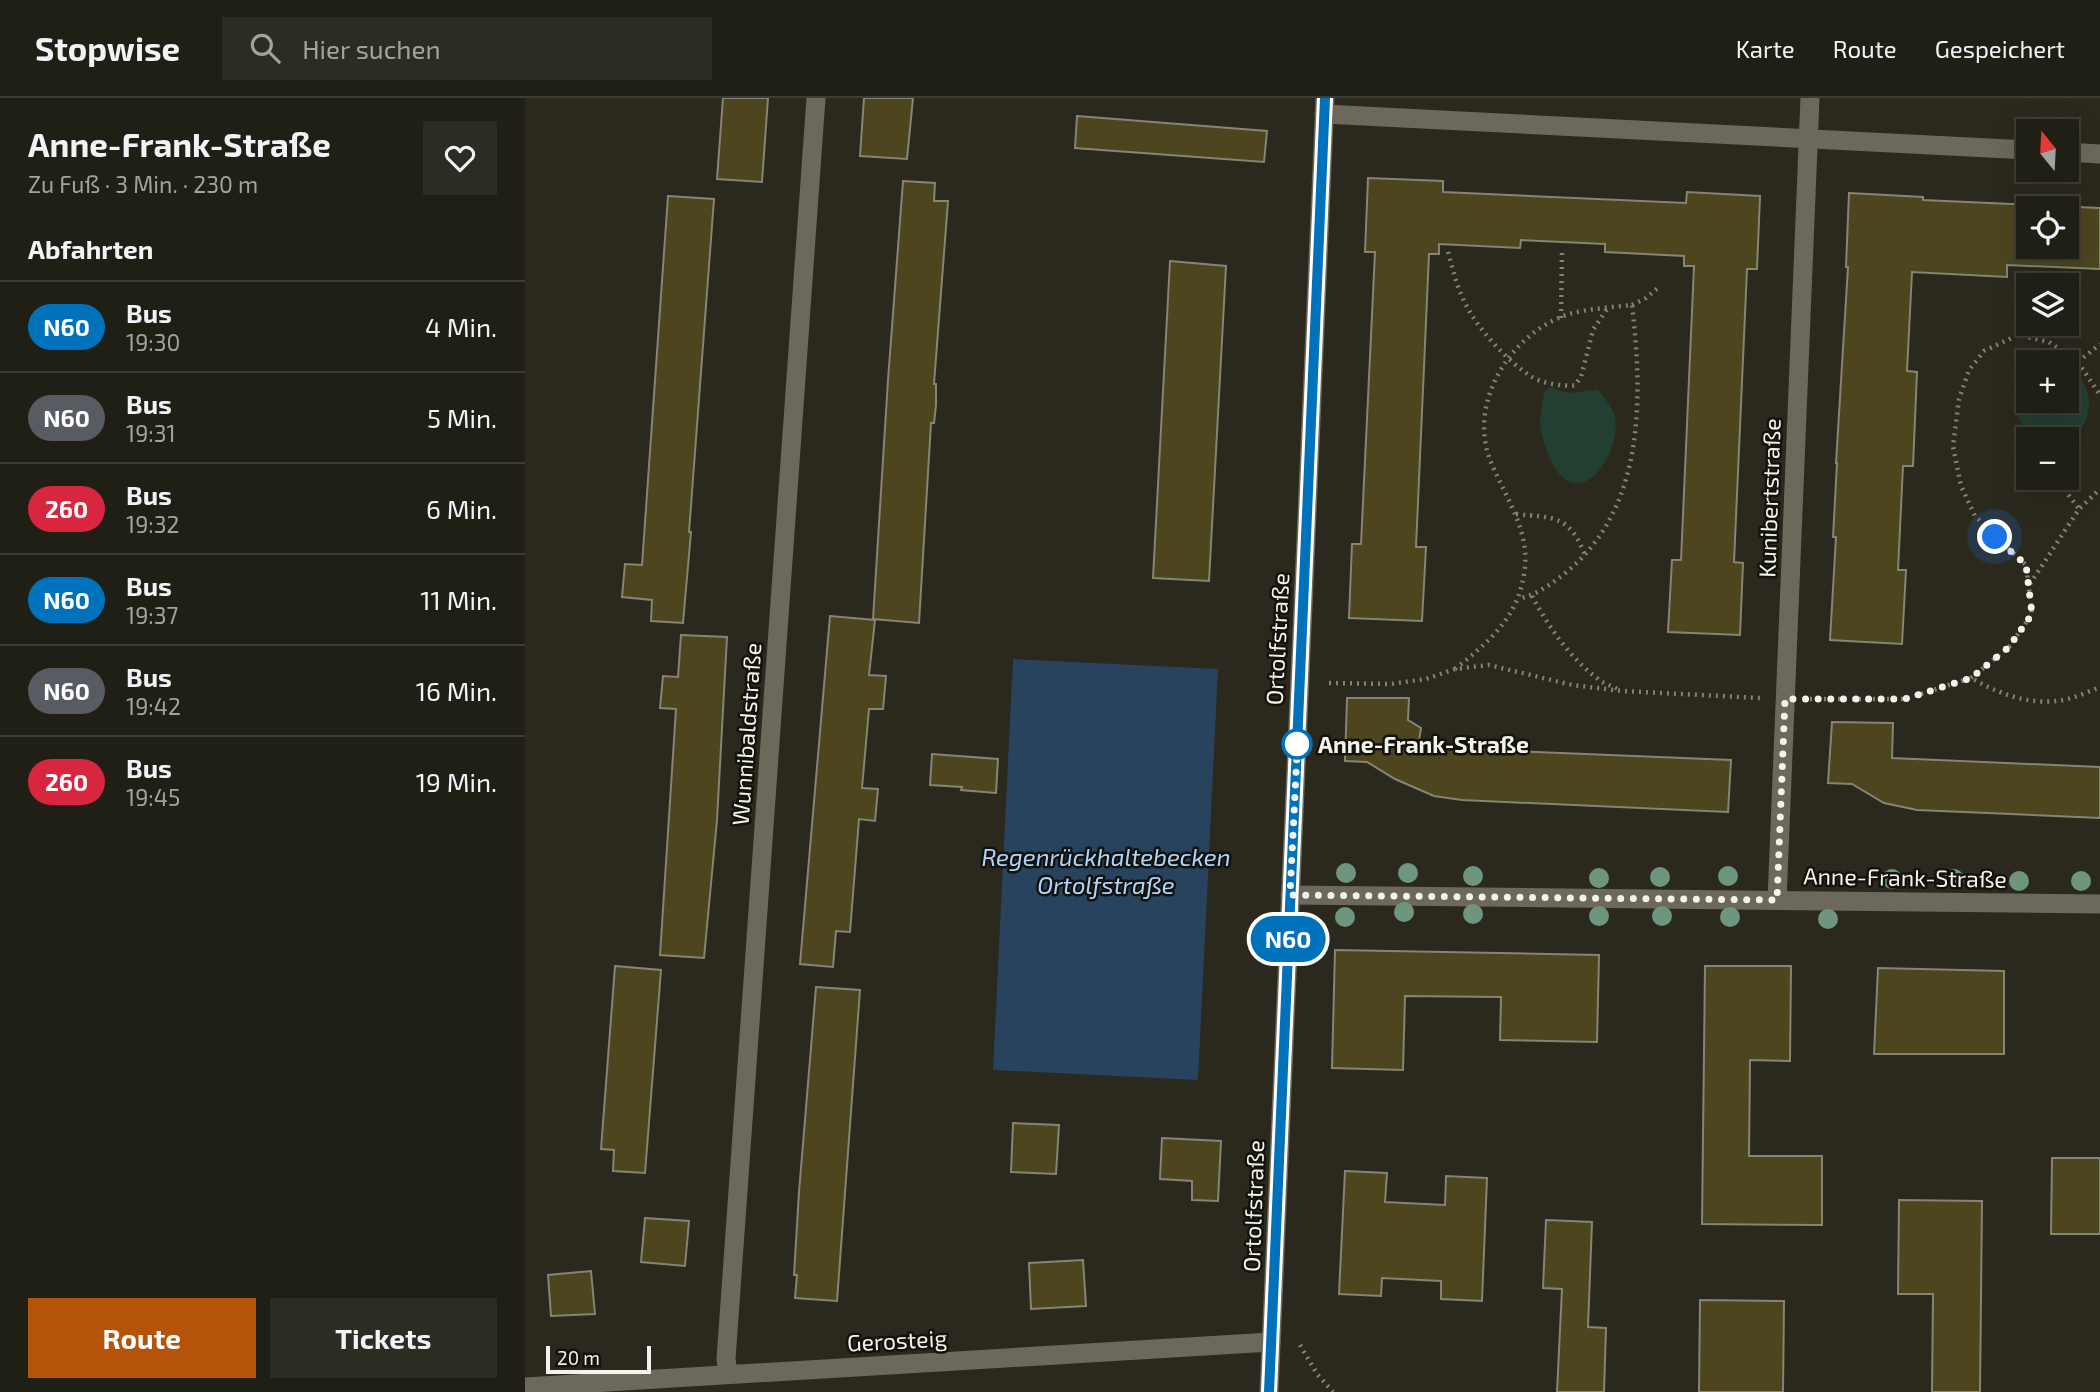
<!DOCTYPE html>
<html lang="de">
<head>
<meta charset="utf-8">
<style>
	:root { --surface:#201f16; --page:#2d2c23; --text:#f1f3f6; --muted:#a2a2a1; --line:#3d3d35; --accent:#b45309 }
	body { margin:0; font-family:"Exo 2",sans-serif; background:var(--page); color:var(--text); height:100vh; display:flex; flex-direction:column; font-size:26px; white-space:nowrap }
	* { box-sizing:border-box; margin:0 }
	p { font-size:23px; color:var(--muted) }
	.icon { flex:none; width:38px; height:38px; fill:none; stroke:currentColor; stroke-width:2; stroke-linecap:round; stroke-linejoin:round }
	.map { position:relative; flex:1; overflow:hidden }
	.side { display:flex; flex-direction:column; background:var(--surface); width:525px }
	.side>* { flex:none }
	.badge { padding:0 14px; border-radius:23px; font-size:24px; line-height:46px }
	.needle { width:46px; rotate:342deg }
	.controls { position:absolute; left:1491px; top:21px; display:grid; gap:14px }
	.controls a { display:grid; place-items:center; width:63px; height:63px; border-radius:0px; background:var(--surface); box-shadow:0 7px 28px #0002,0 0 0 2px var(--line); font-size:35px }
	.scale { position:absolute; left:21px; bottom:18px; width:105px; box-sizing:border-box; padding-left:7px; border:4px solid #f4f3eb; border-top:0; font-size:19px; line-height:24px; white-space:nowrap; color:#f4f3eb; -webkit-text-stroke:5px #13120d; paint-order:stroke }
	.you { position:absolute; width:35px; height:35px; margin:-18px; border:5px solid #fff; border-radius:50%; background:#1a73e8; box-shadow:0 0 0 10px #1a73e833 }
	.map>.badge { position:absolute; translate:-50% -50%; box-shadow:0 0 0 4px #fff }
	h2 { padding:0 28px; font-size:26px; line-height:63px }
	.round { display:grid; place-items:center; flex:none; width:74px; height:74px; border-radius:0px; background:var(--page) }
	.summary { display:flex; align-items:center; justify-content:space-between; height:119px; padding:0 28px }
	h1 { font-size:33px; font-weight:700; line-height:52px }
	.action { display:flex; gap:14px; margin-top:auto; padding:14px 28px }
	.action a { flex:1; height:80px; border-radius:0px; background:var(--accent); color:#fff; font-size:28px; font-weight:700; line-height:80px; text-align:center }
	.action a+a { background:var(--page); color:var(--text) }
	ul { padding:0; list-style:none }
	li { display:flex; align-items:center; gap:21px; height:91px; padding:0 28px; border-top:2px solid var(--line) }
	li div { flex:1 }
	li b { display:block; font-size:26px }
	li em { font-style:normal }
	li .badge { min-width:77px; font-weight:700; text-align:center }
	header { display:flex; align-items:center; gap:42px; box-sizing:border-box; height:98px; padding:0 35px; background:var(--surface); border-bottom:2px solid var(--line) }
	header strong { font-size:33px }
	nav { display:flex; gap:38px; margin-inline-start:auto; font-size:24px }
	.search { width:490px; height:63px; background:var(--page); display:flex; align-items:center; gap:18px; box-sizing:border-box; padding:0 24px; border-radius:0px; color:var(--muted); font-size:26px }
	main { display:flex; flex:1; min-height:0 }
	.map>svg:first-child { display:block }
	.green { fill:#223f32 }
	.water { fill:#28435e }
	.building { fill:#4c451e; stroke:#868475; stroke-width:2; fill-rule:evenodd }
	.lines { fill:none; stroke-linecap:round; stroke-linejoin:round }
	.path { stroke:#838277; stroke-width:4.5; stroke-dasharray:2 5; stroke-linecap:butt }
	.minor { stroke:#6c695c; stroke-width:19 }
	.tertiary { stroke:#6c695c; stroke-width:19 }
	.tree { fill:#6e957d }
	.line-casing { stroke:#fff; stroke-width:16 }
	.line { stroke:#0072bc; stroke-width:10 }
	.walk { stroke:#f4f3eb; stroke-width:7; stroke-dasharray:0 12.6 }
	.stop-dot { fill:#fff; stroke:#0072bc; stroke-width:3.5 }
	.labels { text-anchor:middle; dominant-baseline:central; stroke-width:5; stroke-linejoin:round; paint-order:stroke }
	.street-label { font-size:23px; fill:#f4f3eb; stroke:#13120d }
	.stop-label { font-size:23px; font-weight:bold; fill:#f4f3eb; stroke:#13120d; text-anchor:start }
	.water-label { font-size:24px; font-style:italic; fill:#aed5fd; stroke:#13120d }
</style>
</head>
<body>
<header>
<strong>Stopwise</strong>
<div class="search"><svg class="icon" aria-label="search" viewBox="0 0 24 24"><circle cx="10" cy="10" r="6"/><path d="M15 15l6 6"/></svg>Hier suchen</div>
<nav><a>Karte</a><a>Route</a><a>Gespeichert</a></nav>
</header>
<main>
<section class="side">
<div class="summary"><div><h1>Anne-Frank-Straße</h1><p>Zu Fuß · 3 Min. · 230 m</p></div><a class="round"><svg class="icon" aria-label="heart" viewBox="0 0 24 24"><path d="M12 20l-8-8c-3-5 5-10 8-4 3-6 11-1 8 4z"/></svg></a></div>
<h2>Abfahrten</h2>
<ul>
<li><span class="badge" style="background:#0072bc;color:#fff">N60</span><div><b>Bus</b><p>19:30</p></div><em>4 Min.</em></li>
<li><span class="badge" style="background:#595b62;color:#fff">N60</span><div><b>Bus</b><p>19:31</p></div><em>5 Min.</em></li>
<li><span class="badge" style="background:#d7263d;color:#fff">260</span><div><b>Bus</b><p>19:32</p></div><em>6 Min.</em></li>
<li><span class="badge" style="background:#0072bc;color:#fff">N60</span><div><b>Bus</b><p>19:37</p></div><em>11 Min.</em></li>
<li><span class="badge" style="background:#595b62;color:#fff">N60</span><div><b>Bus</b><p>19:42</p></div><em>16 Min.</em></li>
<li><span class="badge" style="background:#d7263d;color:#fff">260</span><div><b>Bus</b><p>19:45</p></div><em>19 Min.</em></li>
</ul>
<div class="action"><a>Route</a><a>Tickets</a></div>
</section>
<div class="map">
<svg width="1575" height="1294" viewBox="0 0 1575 1294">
	<rect width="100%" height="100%" fill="#2b291d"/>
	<!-- green -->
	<g class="green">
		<path d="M1542,267C1573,292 1570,321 1542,348V341H1505L1493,318L1503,273V303H1542Z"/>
		<path d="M1027,288C1043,300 1055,292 1073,292C1079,300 1088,309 1090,319C1095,341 1076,388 1049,385C1028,383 1015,338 1015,321C1016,312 1018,303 1019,294Z"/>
	</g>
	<!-- water -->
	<polygon class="water" points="488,561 693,571 673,982 468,972"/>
	<!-- building -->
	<g class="building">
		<polygon points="198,0 243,0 237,84 192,81"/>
		<polygon points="339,0 388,0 382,61 335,58"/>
		<polygon points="552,18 742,33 739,64 550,50"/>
		<polygon points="843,80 918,83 918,94 1161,105 1162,94 1235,98 1232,171 1222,171 1209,464 1218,465 1215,537 1143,534 1147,462 1156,462 1169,168 1159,168 1159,158 1080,154 1080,146 996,142 995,150 914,146 914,156 904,156 891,449 901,449 897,523 824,520 827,446 836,446 850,154 840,154"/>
		<polygon points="378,83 410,85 409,103 423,103 409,286 411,286 411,307 409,325 406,325 394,525 348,521 363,282"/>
		<path d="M1324,95L1398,99V102L1575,110V171L1482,167V179L1387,174L1382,273L1392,274L1388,368H1378L1373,472H1381L1377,546L1305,542L1311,439H1308L1312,365H1311L1323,169H1321ZM1503,110H1542V149H1503Z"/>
		<polygon points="143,98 189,101 164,434 166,434 158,525 126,523 127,502 97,499 100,466 117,467"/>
		<polygon points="645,163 701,168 684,483 628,480"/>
		<polygon points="305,518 350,522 344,577 361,578 358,611 344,611 337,690 353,691 350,723 334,721 325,834 311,833 308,869 275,866"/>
		<polygon points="156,537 202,539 192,722 179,860 135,857 151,611 135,610 138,578 153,579"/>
		<polygon points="822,600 884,600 883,622 896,630 893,649 1206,662 1203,714 937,702 909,698 870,681 842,664 820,663"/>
		<polygon points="1307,624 1368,625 1367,660 1575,669 1575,720 1392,712 1359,705 1327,686 1303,685"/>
		<polygon points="407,656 473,661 471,695 436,692 437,689 405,687"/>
		<polygon points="810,852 1074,857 1072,944 975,942 976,899 880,898 878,972 807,970"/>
		<polygon points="90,868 136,872 120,1075 88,1073 89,1052 76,1051"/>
		<polygon points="1180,868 1266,868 1265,963 1225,962 1224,1058 1297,1058 1297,1127 1177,1126"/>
		<polygon points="1353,870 1479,873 1479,956 1349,956"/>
		<polygon points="291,889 335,892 312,1203 270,1200 272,1177 269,1177 274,1094"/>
		<polygon points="488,1025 534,1027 531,1076 486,1074"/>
		<polygon points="637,1040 696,1043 693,1103 667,1102 667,1083 635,1081"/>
		<polygon points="1527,1060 1575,1060 1575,1136 1526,1136"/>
		<polygon points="820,1073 862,1075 860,1104 920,1107 921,1078 962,1080 957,1203 916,1201 916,1183 857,1180 856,1198 814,1196"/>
		<polygon points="1374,1102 1457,1103 1455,1294 1407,1294 1408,1196 1373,1196"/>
		<polygon points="120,1120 164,1123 160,1168 116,1164"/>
		<polygon points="1021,1122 1067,1124 1063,1229 1081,1230 1079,1294 1032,1294 1037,1191 1018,1190"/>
		<polygon points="558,1162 561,1208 506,1211 504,1165"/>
		<polygon points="66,1173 70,1216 26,1218 23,1177"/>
		<polygon points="1175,1202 1259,1203 1258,1294 1174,1294"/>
	</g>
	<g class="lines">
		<!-- path -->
		<g class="path">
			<path d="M923,154C928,172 932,190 941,207C953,231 984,265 1007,279C1016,285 1040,289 1050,287L1056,279L1068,232L1082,211"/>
			<polyline points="1107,207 1121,200 1135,188"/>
			<polyline points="1036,220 1037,152"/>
			<polyline points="1553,264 1575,246"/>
			<polyline points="1531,380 1554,411"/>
			<path d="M991,416C1030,420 1044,417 1060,457"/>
			<polyline points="1505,486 1554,411 1575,391"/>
			<path d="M1007,498C1023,528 1045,560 1073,581C1079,586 1087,588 1093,591"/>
			<path d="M930,571C966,542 995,518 1000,469C1004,429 977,394 964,359C944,300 988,234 1044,216C1062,211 1088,209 1107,207C1118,301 1120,412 1039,476C1025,487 1011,497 993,501"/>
			<polyline points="1446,580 1484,549 1507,516 1501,467 1450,418 1436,388 1428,348 1434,301 1444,272 1459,253 1493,237 1524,244 1553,264 1575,297"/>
			<polyline points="804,585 866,586 901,581 930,571 964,567 1047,587 1097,593 1235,600"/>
			<path d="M1285,601H1380L1446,580C1476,597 1508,609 1543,601C1554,598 1565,593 1575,589"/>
			<polyline points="775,1247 792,1276 808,1294"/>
		</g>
		<!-- minor -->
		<g class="minor">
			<polyline points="799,16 1503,52"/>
			<polyline points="1542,54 1575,56"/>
			<polyline points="765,797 1575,806"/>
			<polyline points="1252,802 1285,0"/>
			<polyline points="203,1276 201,1261 291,0"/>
			<polyline points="0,1289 746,1244"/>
		</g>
		<!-- tertiary -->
		<polyline class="tertiary" points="744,1294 800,0"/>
	</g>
	<!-- trees -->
	<g class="tree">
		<circle cx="821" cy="775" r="10"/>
		<circle cx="883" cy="775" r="10"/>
		<circle cx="948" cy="778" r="10"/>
		<circle cx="1203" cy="778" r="10"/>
		<circle cx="1135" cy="779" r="10"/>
		<circle cx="1074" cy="780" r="10"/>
		<circle cx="1367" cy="781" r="10"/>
		<circle cx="1429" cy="781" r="10"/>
		<circle cx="1494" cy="783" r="10"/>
		<circle cx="1556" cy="783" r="10"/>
		<circle cx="879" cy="814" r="10"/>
		<circle cx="948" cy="816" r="10"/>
		<circle cx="1074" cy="818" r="10"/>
		<circle cx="1137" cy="818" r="10"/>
		<circle cx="820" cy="819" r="10"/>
		<circle cx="1205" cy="819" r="10"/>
		<circle cx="1303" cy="821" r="10"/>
	</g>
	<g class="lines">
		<!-- line casing -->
		<g class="line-casing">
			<polyline id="line" points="744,1294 800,0"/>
		</g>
		<!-- line -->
		<use href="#line" class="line"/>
		<!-- walk -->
		<polyline class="walk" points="772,646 773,635 765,797 1252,802 1260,601 1380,601 1446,580 1484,549 1507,516 1501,467 1470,439"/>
	</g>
	<!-- markers -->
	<circle class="stop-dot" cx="772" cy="646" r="14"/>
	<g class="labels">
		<!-- street labels -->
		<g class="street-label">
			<text transform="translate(1244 400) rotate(-88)">Kunibertstraße</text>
			<text transform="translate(752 541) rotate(-87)">Ortolfstraße</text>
			<text transform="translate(221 636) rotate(-86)">Wunnibaldstraße</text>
			<text transform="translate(1380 779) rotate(1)">Anne-Frank-Straße</text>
			<text transform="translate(728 1108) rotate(-88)">Ortolfstraße</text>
			<text transform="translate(372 1242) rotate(-3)">Gerosteig</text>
		</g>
		<!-- stop labels -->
		<g class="stop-label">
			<text x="793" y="646">Anne-Frank-Straße</text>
		</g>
		<!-- water labels -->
		<g class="water-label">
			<text x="581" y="758">Regenrückhaltebecken<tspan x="581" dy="28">Ortolfstraße</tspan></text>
		</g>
	</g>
</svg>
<div class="controls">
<a><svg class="needle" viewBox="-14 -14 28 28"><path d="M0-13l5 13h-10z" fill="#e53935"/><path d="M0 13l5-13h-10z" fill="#a2a2a1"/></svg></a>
<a><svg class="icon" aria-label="locate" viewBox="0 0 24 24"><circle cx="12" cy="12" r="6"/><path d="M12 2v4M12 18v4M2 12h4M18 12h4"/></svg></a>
<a><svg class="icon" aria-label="layers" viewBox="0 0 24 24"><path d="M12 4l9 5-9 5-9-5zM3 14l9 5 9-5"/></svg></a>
<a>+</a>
<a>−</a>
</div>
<div class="scale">20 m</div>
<div class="you" style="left:1470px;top:439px"></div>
<b class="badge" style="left:763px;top:841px;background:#0072bc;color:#fff">N60</b>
</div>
</main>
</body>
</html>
